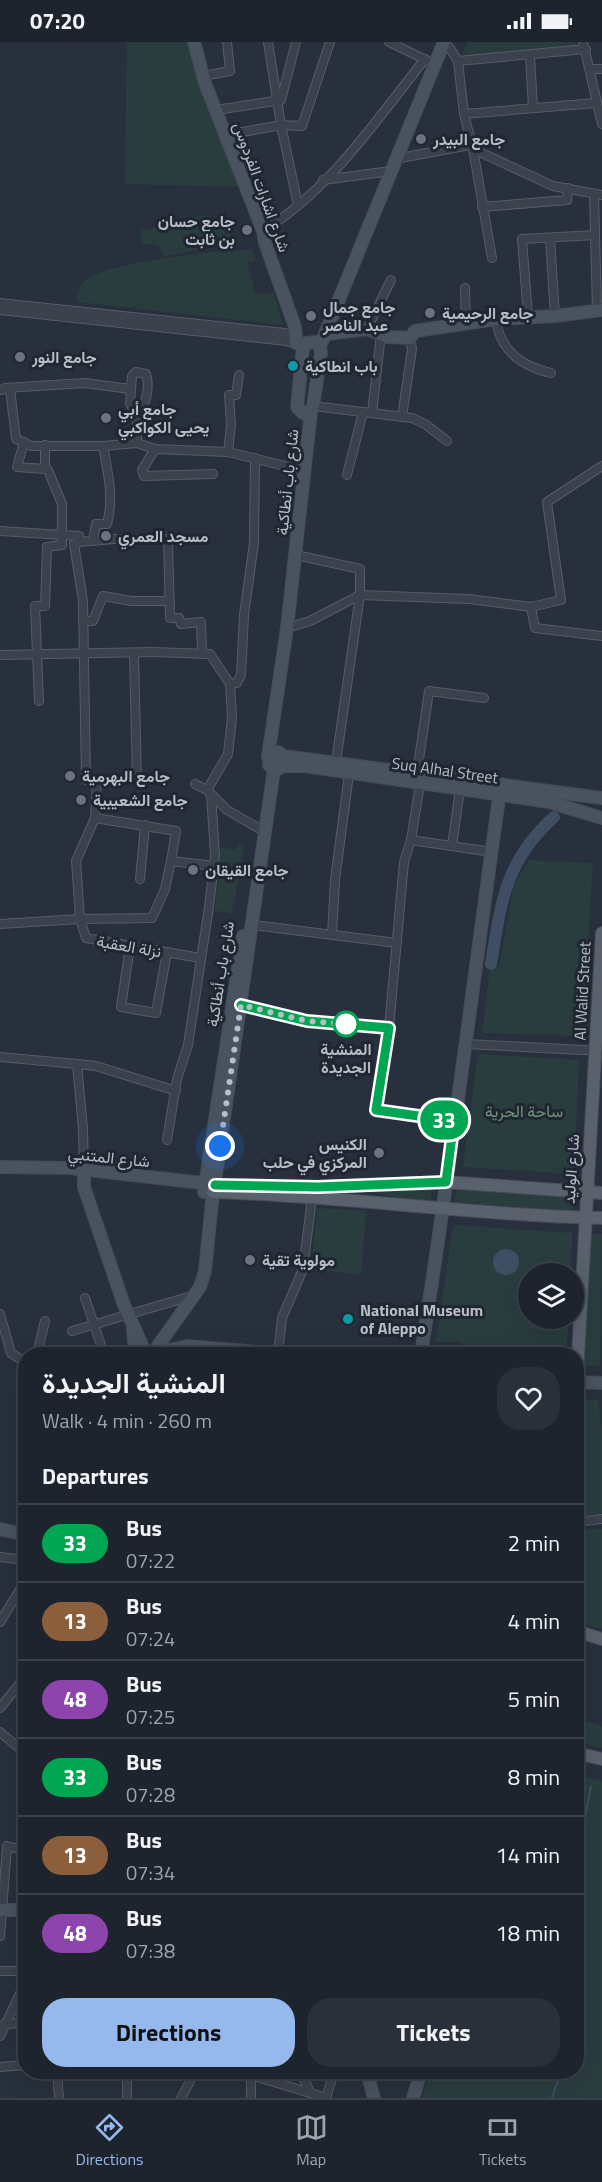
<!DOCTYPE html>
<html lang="en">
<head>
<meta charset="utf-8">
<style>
	:root { --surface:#1d242d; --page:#2a3039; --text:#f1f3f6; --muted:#a0a4aa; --line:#3b4149; --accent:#96b9ed }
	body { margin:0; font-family:"Titillium Web",Vazirmatn,sans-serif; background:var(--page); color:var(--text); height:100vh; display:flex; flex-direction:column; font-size:22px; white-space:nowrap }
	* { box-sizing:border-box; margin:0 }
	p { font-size:20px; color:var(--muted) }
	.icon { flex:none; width:33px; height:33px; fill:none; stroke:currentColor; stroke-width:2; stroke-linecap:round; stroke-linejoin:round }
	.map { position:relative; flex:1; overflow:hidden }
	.panel { position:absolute; left:18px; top:1305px; width:566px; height:732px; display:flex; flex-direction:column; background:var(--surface); border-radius:24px; box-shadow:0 6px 24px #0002,0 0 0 2px var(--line) }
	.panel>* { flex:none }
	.badge { padding:0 12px; border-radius:20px; font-size:21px; line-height:39px }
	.tools { position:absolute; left:518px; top:1221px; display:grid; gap:12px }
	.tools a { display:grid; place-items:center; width:66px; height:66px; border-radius:50%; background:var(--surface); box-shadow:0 6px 24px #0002,0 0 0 2px var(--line); font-size:30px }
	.you { position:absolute; width:30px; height:30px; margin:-15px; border:4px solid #fff; border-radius:50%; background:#1a73e8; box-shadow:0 0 0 9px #1a73e833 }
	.map>.badge { position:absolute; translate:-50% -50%; box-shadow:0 0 0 3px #fff }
	h2 { padding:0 24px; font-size:22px; line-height:54px }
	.round { display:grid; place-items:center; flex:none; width:63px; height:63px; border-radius:24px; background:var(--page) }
	.headline { display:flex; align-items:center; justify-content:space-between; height:102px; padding:0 24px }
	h1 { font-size:28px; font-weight:700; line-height:45px }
	.button { display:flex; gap:12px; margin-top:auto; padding:12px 24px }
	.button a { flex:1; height:69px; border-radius:24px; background:var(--accent); color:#111; font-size:24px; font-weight:700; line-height:69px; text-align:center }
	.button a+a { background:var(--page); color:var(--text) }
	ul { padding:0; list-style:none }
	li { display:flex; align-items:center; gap:18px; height:78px; padding:0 24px; border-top:2px solid var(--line) }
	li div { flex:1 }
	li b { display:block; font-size:22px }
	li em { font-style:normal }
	li .badge { min-width:66px; font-weight:700; text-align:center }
	.status { display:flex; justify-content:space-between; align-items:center; height:42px; padding:0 30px; background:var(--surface); direction:ltr }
	.status svg { height:16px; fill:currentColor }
	.tabs { display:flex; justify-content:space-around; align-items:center; height:84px; border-top:2px solid var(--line); background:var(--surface); font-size:16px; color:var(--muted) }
	.tabs a { display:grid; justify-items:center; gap:3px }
	.tabs .current { color:var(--accent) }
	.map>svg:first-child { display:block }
	.green { fill:#2a3d3e }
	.water { fill:#3f4e63 }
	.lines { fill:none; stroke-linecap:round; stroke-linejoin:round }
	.stream { stroke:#3f4e63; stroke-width:2 }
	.river { stroke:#3f4e63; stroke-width:12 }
	.street-casing { stroke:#565d68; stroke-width:10 }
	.secondary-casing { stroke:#444b56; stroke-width:14 }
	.primary-casing { stroke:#444b56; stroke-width:14 }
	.street { stroke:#3b424d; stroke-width:8 }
	.secondary { stroke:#49525f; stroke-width:12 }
	.primary { stroke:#59616c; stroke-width:12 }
	.line-casing { stroke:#fff; stroke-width:14 }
	.line { stroke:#00a651; stroke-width:9 }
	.walk { stroke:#b7bec8; stroke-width:6; stroke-dasharray:0 10.8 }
	.worship-dot { fill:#6b7280; stroke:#202732; stroke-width:2 }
	.culture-dot { fill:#0f9aa8; stroke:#202732; stroke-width:2 }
	.stop-dot { fill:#fff; stroke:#00a651; stroke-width:3 }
	.labels { text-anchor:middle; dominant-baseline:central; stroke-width:6; stroke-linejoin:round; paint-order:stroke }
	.poi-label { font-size:16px; font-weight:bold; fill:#b7bec8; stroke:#202732; text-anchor:start }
	.street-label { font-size:16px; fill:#b7bec8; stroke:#202732 }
	.stop-label { font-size:16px; font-weight:bold; fill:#b7bec8; stroke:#202732 }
	.park-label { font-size:16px; fill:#719679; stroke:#202732 }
</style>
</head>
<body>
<div class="status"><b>07:20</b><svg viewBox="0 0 49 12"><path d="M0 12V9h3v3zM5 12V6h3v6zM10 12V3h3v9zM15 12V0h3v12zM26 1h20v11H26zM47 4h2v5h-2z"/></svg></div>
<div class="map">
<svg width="602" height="2056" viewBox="0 0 602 2056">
	<rect width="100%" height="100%" fill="#27303c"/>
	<!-- green -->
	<g class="green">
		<polygon points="127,0 190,0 242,145 125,142"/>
		<polygon points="468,0 576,0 576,2 574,6 466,15 462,11"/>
		<polygon points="205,173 229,183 232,201 165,214 158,203 142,201 140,189"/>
		<path d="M251,207L255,212L254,219L247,220L255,251H274L283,283L78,260C77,254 78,248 82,242C101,218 218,210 251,207Z"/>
		<polygon points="240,802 244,805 232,871 215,869 221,805 234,808"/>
		<polygon points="529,818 593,821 582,994 482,991 490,926 499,925 514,843"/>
		<polygon points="478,1012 579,1018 574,1132 463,1125"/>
		<polygon points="432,1144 430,1161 368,1150"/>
		<polygon points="456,1146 575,1154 574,1169 455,1160"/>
		<polygon points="317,1166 366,1169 361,1233 311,1227"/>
		<polygon points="453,1183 572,1191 571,1231 528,1232 528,1276 569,1277 566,1312 461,1312 462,1300 436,1300"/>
		<polygon points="589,1192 602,1192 600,1324 584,1323"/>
		<polygon points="583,1358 598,1358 602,1391 602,1471 576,1474 576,1421"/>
		<polygon points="602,1487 602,1587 576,1580 576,1488"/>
		<polygon points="582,1678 602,1684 602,1706 576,1699 576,1683 581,1684"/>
		<polygon points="576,1732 602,1739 602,2056 422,2056 430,2030 576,2030"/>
	</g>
	<!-- water -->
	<circle class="water" cx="506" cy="1220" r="13"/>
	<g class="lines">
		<!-- stream -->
		<g class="stream">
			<polyline points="576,1822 591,1744"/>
			<polyline points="576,1960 578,1951"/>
			<polyline points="552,2056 561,2030"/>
		</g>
		<!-- river -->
		<path class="river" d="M491,922C501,860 505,819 554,775"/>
		<!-- street casing -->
		<g class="street-casing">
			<g id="street">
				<polyline points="268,0 281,83 298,163"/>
				<polyline points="389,0 428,19"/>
				<polyline points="583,0 602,82"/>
				<polyline points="449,5 458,19 464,72 473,107 492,216"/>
				<polyline points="530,14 533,66"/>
				<polyline points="458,19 586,7"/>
				<polyline points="591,27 602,27"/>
				<polyline points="203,34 230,29 227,0"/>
				<polyline points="216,68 281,58 296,0"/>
				<polyline points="464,72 596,61"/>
				<polyline points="226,93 281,83 302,84 330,0"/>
				<polyline points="473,107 553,144 602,153"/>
				<polyline points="395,117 470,103"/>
				<polyline points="323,138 391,129"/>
				<polyline points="594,152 597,269"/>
				<polyline points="482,165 567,158 568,146"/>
				<path d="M263,189C331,147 376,78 425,17"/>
				<polyline points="550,197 555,274"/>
				<polyline points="465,246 466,282"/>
				<polyline points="0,261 285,291 298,294"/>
				<polyline points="0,268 287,299 300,304"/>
				<polyline points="528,274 522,197 595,193"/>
				<path d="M496,277C500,309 521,324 551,331"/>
				<polyline points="367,287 391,238"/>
				<path d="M136,330L146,332C149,341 148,359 141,365H132L130,361L132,334Z"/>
				<polyline points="5,346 85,341 130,347"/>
				<polyline points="0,348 10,347 16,397 31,404 103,404 137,401 155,407 228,410 305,429"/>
				<polyline points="313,364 412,376 425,382 447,399"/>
				<polyline points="137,365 137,401"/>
				<polyline points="372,371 381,292"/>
				<polyline points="402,375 412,307 410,296"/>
				<polyline points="24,400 17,425 45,427"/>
				<polyline points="155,407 142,428 144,434 213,432"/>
				<polyline points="228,410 231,383 229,353 236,353 239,333"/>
				<polyline points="347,433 363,370"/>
				<polyline points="0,489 79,494 80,500 114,497 168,497 170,576 179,576 181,582 201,580 202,612"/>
				<path d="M93,498L96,482H107C114,456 108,431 103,404"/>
				<polyline points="80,500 74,502 83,559 86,738"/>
				<polyline points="296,513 360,527 360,553 336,720"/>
				<polyline points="531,565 535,586 602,594"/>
				<polyline points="83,579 93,579 103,554 131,559 170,559"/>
				<polyline points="287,586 310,579 360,553 469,557 531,565 561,558 547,460 602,424"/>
				<polyline points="134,611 137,739"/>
				<polyline points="0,613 152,610 210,612 230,642 232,676 228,712 207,748"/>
				<polyline points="230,642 237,641 241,633 244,573 254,501 255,416"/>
				<polyline points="39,659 35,564 45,564 47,505 62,503 62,462 48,428 45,427 45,403"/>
				<polyline points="417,731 429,649 484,656"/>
				<polyline points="97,738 95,776 76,819 80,877 152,876 165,847 171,819"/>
				<polyline points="195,742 207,748 227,768 260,787"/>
				<polyline points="420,742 411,798 404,820 389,986 376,1068 454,1079"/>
				<polyline points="95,776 176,789 171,819 214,824"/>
				<polyline points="411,798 492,810"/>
				<polyline points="452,804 460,747"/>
				<polyline points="140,837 145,783"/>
				<polyline points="0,882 80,877 86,896 200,916"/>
				<polyline points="253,883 397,901"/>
				<polyline points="332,893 335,838 349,732"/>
				<polyline points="130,904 121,965 156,971 167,910"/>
				<polyline points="241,963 307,979 389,986"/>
				<polyline points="467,1002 602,1009"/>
				<polyline points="0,1015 77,1022 83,1087 84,1127"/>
				<polyline points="77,1022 96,1024 176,1049"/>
				<polyline points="167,1098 177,1037 188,1003 209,865 215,813 211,752"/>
				<polyline points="85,1256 104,1312"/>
				<polyline points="0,1272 11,1311 26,1321"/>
				<polyline points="72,1289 195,1253"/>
				<polyline points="37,1312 45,1279"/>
				<polyline points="278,1312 282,1276 303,1227 312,1156"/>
				<polyline points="576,1480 602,1477"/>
				<polyline points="0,1515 26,1518"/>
				<polyline points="0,1580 26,1538"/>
				<polyline points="0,1666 26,1634"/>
				<polyline points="0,1690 26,1712"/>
				<polyline points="0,1894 7,1804 26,1809"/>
				<polyline points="0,1929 26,1929"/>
				<polyline points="4,1982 26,1981"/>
				<polyline points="0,1994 26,1939"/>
				<polyline points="0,2025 26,2023"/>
				<polyline points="57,2030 59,2056"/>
				<polyline points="127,2030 127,2056"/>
				<polyline points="241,2030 327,2056"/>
				<polyline points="251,2030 251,2056"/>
				<polyline points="300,2030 311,2051"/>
				<polyline points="181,2056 195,2030"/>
				<polyline points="326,2056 334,2030"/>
			</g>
		</g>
		<!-- secondary casing -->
		<g class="secondary-casing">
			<g id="secondary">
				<polyline points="194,0 205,41 263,189 265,201 295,285 296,301"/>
				<polyline points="326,292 367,287 388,295 410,296 415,289 496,277 555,274 602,268"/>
				<polygon points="315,300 320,304 321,311 313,364 311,369 303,371 297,365 303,306 306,301"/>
				<polyline points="320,304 444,0"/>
				<polyline points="283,714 284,719 280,726 274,727 269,723 270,712 278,710 283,714 602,756"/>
				<polyline points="268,715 287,586 311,369"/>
				<polyline points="282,724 305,724 549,760 602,776"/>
				<polyline points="0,1125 71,1126 211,1142"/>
				<polyline points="84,1127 84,1145 124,1263 146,1312"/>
				<polyline points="204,1150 243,894"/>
				<polyline points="133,1287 135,1312"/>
				<polyline points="151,1312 187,1304 281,1312"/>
				<polyline points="152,1312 200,1245 205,1229 212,1160 274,727"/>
				<path d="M421,1312C451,1123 474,932 501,742"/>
				<polyline points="576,1340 602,1341"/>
				<polyline points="0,1487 26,1493"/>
				<polyline points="0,1868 26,1868"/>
				<polyline points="367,2030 374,2056"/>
				<polyline points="413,2056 421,2030"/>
			</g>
		</g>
		<!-- primary casing -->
		<g class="primary-casing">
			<g id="primary">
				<polyline points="240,1143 318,1145 445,1140 602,1151"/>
				<path d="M213,1150C343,1154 472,1173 602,1176"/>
				<polyline points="576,1349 602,891"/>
				<polyline points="576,1589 602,1597"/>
				<polyline points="576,1711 602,1717"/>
			</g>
		</g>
		<!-- street -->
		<use href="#street" class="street"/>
		<!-- secondary -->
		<use href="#secondary" class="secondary"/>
		<!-- primary -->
		<use href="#primary" class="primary"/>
	</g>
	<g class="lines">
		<!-- line casing -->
		<g class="line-casing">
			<polyline id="line" points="215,1143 318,1145 446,1140 454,1079 376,1068 389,986 307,979 241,963"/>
		</g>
		<!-- line -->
		<use href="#line" class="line"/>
		<!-- walk -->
		<polyline class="walk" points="220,1104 241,963 307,979 348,982 346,982"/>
	</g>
	<!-- markers -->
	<g class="worship-dot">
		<circle cx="421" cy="97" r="6"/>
		<circle cx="247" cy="188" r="6"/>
		<circle cx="430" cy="271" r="6"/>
		<circle cx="311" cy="274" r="6"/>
		<circle cx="20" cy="315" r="6"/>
		<circle cx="106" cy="376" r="6"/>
		<circle cx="106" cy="494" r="6"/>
		<circle cx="70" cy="734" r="6"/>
		<circle cx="81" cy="758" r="6"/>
		<circle cx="193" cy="828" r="6"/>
		<circle cx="379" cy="1111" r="6"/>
		<circle cx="250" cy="1218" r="6"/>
	</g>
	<g class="culture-dot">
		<circle cx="293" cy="324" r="6"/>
		<circle cx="348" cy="1277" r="6"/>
	</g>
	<circle class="stop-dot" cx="346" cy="982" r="12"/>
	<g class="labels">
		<!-- poi labels -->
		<g class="poi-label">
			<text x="433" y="97">جامع البيدر</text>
			<text x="235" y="179" text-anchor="end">جامع حسان<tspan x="235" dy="18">بن ثابت</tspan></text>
			<text x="323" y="265">جامع جمال<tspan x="323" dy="18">عبد الناصر</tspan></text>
			<text x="442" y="271">جامع الرحيمية</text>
			<text x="32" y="315">جامع النور</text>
			<text x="305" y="324">باب انطاكية</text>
			<text x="118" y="367">جامع أبي<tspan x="118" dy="18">يحيى الكواكبي</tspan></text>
			<text x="118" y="494">مسجد العمري</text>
			<text x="82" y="734">جامع البهرمية</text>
			<text x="93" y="758">جامع الشعيبية</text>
			<text x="205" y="828">جامع القيقان</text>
			<text x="367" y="1102" text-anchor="end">الكنيس<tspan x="367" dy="18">المركزي في حلب</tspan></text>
			<text x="262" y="1218">مولوية تقية</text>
			<text x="360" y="1268">National Museum<tspan x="360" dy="18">of Aleppo</tspan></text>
		</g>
		<!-- street labels -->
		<g class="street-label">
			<text transform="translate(262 145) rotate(70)">شارع اشارات الفردوس</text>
			<text transform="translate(287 440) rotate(-84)">شارع باب أنطاكية</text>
			<text transform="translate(445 728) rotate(8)">Suq Alhal Street</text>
			<text transform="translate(129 904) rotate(10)">نزلة العقبة</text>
			<text transform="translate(220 932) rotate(-81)">شارع باب أنطاكية</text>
			<text transform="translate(582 949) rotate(-87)">Al Walid Street</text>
			<text transform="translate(109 1115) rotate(6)">شارع المتنبي</text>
			<text transform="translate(571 1127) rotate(-86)">شارع الوليد</text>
		</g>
		<!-- stop labels -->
		<g class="stop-label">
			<text x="346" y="1007">المنشية<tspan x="346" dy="18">الجديدة</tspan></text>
		</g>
		<!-- park labels -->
		<g class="park-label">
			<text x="524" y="1069">ساحة الحرية</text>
		</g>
	</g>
</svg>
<div class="tools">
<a><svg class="icon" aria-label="layers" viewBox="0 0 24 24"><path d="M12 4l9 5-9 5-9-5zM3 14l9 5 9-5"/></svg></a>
</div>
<div class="you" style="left:220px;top:1104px"></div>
<b class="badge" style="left:444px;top:1078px;background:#00a651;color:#fff">33</b>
<section class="panel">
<div class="headline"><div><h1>المنشية الجديدة</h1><p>Walk · 4 min · 260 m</p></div><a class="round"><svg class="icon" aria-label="heart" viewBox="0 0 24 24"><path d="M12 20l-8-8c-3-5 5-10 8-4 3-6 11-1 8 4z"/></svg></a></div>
<h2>Departures</h2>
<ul>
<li><span class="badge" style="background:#00a651;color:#fff">33</span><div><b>Bus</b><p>07:22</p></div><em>2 min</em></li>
<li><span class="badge" style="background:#8b5e3c;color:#fff">13</span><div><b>Bus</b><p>07:24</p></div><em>4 min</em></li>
<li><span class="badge" style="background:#8e44ad;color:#fff">48</span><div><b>Bus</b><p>07:25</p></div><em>5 min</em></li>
<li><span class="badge" style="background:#00a651;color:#fff">33</span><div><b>Bus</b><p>07:28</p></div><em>8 min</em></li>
<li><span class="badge" style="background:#8b5e3c;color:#fff">13</span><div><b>Bus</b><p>07:34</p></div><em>14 min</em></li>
<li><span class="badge" style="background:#8e44ad;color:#fff">48</span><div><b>Bus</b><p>07:38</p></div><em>18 min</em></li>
</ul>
<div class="button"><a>Directions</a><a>Tickets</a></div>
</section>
</div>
<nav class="tabs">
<a class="current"><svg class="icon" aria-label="directions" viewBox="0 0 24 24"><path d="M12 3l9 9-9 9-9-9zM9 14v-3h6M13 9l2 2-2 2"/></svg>Directions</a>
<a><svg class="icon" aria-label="map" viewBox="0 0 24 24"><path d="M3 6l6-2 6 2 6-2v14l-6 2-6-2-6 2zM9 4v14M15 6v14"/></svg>Map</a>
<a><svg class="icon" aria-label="tickets" viewBox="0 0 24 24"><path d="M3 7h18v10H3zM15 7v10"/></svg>Tickets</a>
</nav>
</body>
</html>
